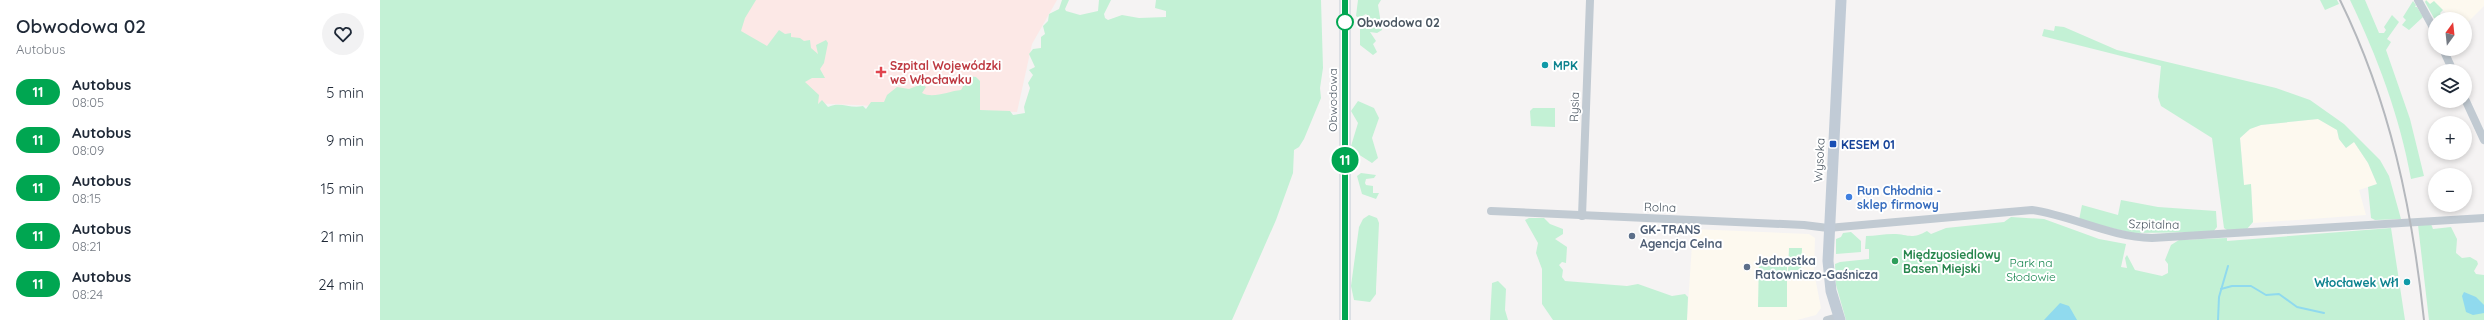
<!DOCTYPE html>
<html lang="pl">
<head>
<meta charset="utf-8">
<style>
	:root { --surface:#fff; --page:#f2f2f3; --text:#1f2937; --muted:#747a83 }
	body { margin:0; font-family:Quicksand,sans-serif; background:var(--page); color:var(--text); height:100vh; display:flex; flex-direction:column; font-size:15px; white-space:nowrap }
	* { box-sizing:border-box; margin:0 }
	p { font-size:13px; color:var(--muted) }
	.icon { flex:none; width:22px; height:22px; fill:none; stroke:currentColor; stroke-width:2; stroke-linecap:round; stroke-linejoin:round }
	.map { position:relative; flex:1; overflow:hidden }
	.sheet { display:flex; flex-direction:column; background:var(--surface); width:380px }
	.sheet>* { flex:none }
	.badge { padding:0 8px; border-radius:13px; font-size:14px; line-height:26px }
	.needle { width:26px; rotate:15deg }
	.fabs { position:absolute; left:2048px; top:12px; display:grid; gap:8px }
	.fabs a { display:grid; place-items:center; width:44px; height:44px; border-radius:50%; background:var(--surface); box-shadow:0 2px 6px #0003; font-size:20px }
	.map>.badge { position:absolute; translate:-50% -50%; box-shadow:0 0 0 2px #fff }
	.round { display:grid; place-items:center; flex:none; width:42px; height:42px; border-radius:21px; background:var(--page) }
	.head { display:flex; align-items:center; justify-content:space-between; height:68px; padding:0 16px }
	h1 { font-size:19px; font-weight:600; line-height:30px }
	ul { padding:0; list-style:none }
	li { display:flex; align-items:center; gap:12px; height:48px; padding:0 16px }
	li div { flex:1 }
	li b { display:block; font-size:15px }
	li em { font-style:normal }
	li .badge { min-width:44px; font-weight:700; text-align:center }
	main { display:flex; flex:1; min-height:0 }
	.map>svg:first-child { display:block }
	.commercial { fill:#fdf9ef }
	.medical { fill:#fce8e6 }
	.green { fill:#c3f1d5 }
	.water { fill:#90daee }
	.lines { fill:none; stroke-linecap:round; stroke-linejoin:round }
	.stream { stroke:#90daee; stroke-width:2 }
	.street { stroke:#c1cad2; stroke-width:8 }
	.secondary { stroke:#c1cbd6; stroke-width:11 }
	.rail { stroke:#b5b8bd; stroke-width:2 }
	.line-casing { stroke:#fff; stroke-width:9 }
	.line { stroke:#00a651; stroke-width:6 }
	.stop-dot { fill:#fff; stroke:#00a651; stroke-width:2 }
	.culture-dot { fill:#0f9aa8; stroke:#fff; stroke-width:1.5 }
	.health-dot { fill:#e0444e; stroke:#fff; stroke-width:1.5 }
	.transit-dot { fill:#1a4fb4; stroke:#fff; stroke-width:1.5 }
	.shop-dot { fill:#3f7fe0; stroke:#fff; stroke-width:1.5 }
	.service-dot { fill:#5c6f8a; stroke:#fff; stroke-width:1.5 }
	.leisure-dot { fill:#2e9e5b; stroke:#fff; stroke-width:1.5 }
	.labels { text-anchor:middle; dominant-baseline:central; stroke-width:4; stroke-linejoin:round; paint-order:stroke }
	.stop-label { font-size:12px; font-weight:bold; fill:#4a5661; stroke:#fff; text-anchor:start }
	.health-label { font-size:12px; font-weight:bold; fill:#be3a42; stroke:#fff; text-anchor:start }
	.culture-label { font-size:12px; font-weight:bold; fill:#0d838f; stroke:#fff; text-anchor:start }
	.street-label { font-size:12px; fill:#4a5661; stroke:#fff }
	.transit-label { font-size:12px; font-weight:bold; fill:#164399; stroke:#fff; text-anchor:start }
	.shop-label { font-size:12px; font-weight:bold; fill:#366cbe; stroke:#fff; text-anchor:start }
	.service-label { font-size:12px; font-weight:bold; fill:#4e5e75; stroke:#fff; text-anchor:start }
	.leisure-label { font-size:12px; font-weight:bold; fill:#27864d; stroke:#fff; text-anchor:start }
	.park-label { font-size:12px; fill:#17864f; stroke:#fff }
</style>
</head>
<body>
<main>
<section class="sheet">
<div class="head"><div><h1>Obwodowa 02</h1><p>Autobus</p></div><a class="round"><svg class="icon" aria-label="heart" viewBox="0 0 24 24"><path d="M12 20l-8-8c-3-5 5-10 8-4 3-6 11-1 8 4z"/></svg></a></div>
<ul>
<li><span class="badge" style="background:#00a651;color:#fff">11</span><div><b>Autobus</b><p>08:05</p></div><em>5 min</em></li>
<li><span class="badge" style="background:#00a651;color:#fff">11</span><div><b>Autobus</b><p>08:09</p></div><em>9 min</em></li>
<li><span class="badge" style="background:#00a651;color:#fff">11</span><div><b>Autobus</b><p>08:15</p></div><em>15 min</em></li>
<li><span class="badge" style="background:#00a651;color:#fff">11</span><div><b>Autobus</b><p>08:21</p></div><em>21 min</em></li>
<li><span class="badge" style="background:#00a651;color:#fff">11</span><div><b>Autobus</b><p>08:24</p></div><em>24 min</em></li>
</ul>
</section>
<div class="map">
<svg width="2104" height="320" viewBox="0 0 2104 320">
	<rect width="100%" height="100%" fill="#f5f3f3"/>
	<!-- commercial -->
	<g class="commercial">
		<polygon points="2044,0 2104,0 2104,6 2085,25 2085,19 2072,19 2058,5 2052,13"/>
		<polygon points="1938,119 1957,130 1959,139 1966,148 1974,142 1988,163 1997,184 1979,190 1986,215 1873,223 1871,185 1864,185 1860,138 1870,129 1881,125"/>
		<polygon points="1313,229 1429,234 1435,238 1434,272 1441,308 1436,315 1417,320 1307,320"/>
	</g>
	<!-- medical -->
	<polygon class="medical" points="343,0 677,0 652,44 637,112 361,100"/>
	<!-- green -->
	<g class="green">
		<path d="M0,0H376L365,18L361,31L387,46L399,30L405,34L411,33V37L420,38L424,41L430,40L431,48L438,54L436,45L446,40L448,43L444,63L440,69L445,78H432L425,82L439,95L438,104L442,100L448,107C461,101 469,109 483,106L486,109L491,102H504L507,95L517,87L529,89L542,84L546,87L542,93C553,99 569,91 581,90L585,83L583,78L587,76L596,77L600,81V110L630,111L633,115L645,113L644,107L650,88L648,83L653,75L649,70L655,67L649,54L653,49L661,48V37L665,34L663,26L668,21L669,14L679,9L682,0H689L685,9L686,11L700,15L718,11L719,0H731L724,14L725,18L728,20L742,15L759,18L786,17V11L775,8L776,0H941L943,68L940,88L941,98L924,139L919,147L914,150L913,173L896,220L852,320H0Z"/>
		<polygon points="978,0 1001,0 998,5 1002,30 997,33 990,32 996,41 993,44 997,52 993,55 980,45 980,23 987,15 986,14 979,18 976,16"/>
		<polygon points="1940,0 1957,0 1959,4 1945,10"/>
		<path d="M1970,0H1985L1999,33H2004L2006,30L2004,27L2012,15L2019,22L2007,39L2011,42L2006,50L2030,119L2044,176L2031,179C2020,117 1997,56 1970,0Z"/>
		<polygon points="2046,0 2050,4 2054,1 2063,10 2060,13 2063,19 2055,20 2045,2"/>
		<polygon points="2033,1 2036,5 2035,7 2037,7 2043,17 2029,30 2022,25 2026,20 2023,17"/>
		<polygon points="1675,26 1684,27 1737,50 1896,88 1930,100 1964,124 2000,160 2009,176 2021,219 1995,220 1991,218 1988,187 1997,184 1988,163 1974,142 1966,148 1959,139 1957,130 1938,119 1881,125 1870,129 1860,138 1864,185 1871,184 1873,222 1867,229 1847,230 1844,228 1832,138 1781,106 1778,97 1781,66 1662,36 1664,29 1674,31"/>
		<polygon points="978,101 994,108 999,118 992,138 998,158 992,163 978,154 971,146 978,123 971,111"/>
		<polygon points="1153,108 1175,108 1175,127 1151,126 1150,111"/>
		<polygon points="981,173 996,175 994,178 986,179 985,183 986,185 993,186 993,193 999,193 996,199 982,194 977,176"/>
		<polygon points="1741,200 1778,207 1836,211 1837,227 1833,232 1752,233 1699,220 1702,205 1738,215"/>
		<polygon points="989,215 997,218 999,223 996,289 996,294 990,302 974,300 971,286 979,227 983,219"/>
		<path d="M1631,217L1664,219L1719,239L1746,244L1741,267L1747,268L1745,258L1747,255L1755,270L1782,276L1788,273V264L1785,260L1791,245L1799,240L1847,238V241L2011,228L2025,320H1466L1456,285L1455,264L1460,262L1489,259V249H1485L1486,236C1495,236 1504,234 1513,234C1528,234 1531,240 1547,231L1551,234L1566,228L1624,222Z"/>
		<polygon points="1149,218 1164,218 1170,224 1183,229 1183,234 1175,239 1187,247 1186,263 1182,262 1179,265 1183,270 1182,277 1185,281 1247,286 1258,284 1292,296 1305,294 1308,297 1307,320 1173,320 1162,304 1162,269 1156,253 1158,243 1145,220"/>
		<polygon points="2051,224 2053,229 2071,227 2077,239 2076,253 2082,258 2090,257 2097,261 2098,264 2094,271 2096,274 2104,275 2104,320 2049,320 2038,225"/>
		<polygon points="1471,232 1481,241 1481,252 1456,254 1456,239 1461,237 1463,233"/>
		<polygon points="1409,248 1422,248 1421,272 1408,272"/>
		<polygon points="1379,258 1407,259 1407,307 1378,307"/>
		<polygon points="1118,281 1126,289 1125,310 1128,320 1110,320 1112,283"/>
	</g>
	<!-- water -->
	<g class="water">
		<polygon points="2084,292 2096,297 2104,305 2104,313 2093,315 2086,312 2082,296"/>
		<polygon points="1680,303 1689,306 1697,320 1664,320"/>
	</g>
	<g class="lines">
		<!-- stream -->
		<g class="stream">
			<polyline points="1841,289 1852,286 1871,286 1886,295 1899,294 1917,307 1944,313"/>
			<polyline points="1838,320 1839,297 1848,266"/>
		</g>
		<!-- street -->
		<g class="street">
			<polyline points="2038,0 2055,31"/>
			<polyline points="2063,49 2073,71"/>
			<polyline points="2085,99 2104,140"/>
			<path d="M1111,211L1424,225L1448,228L1652,210C1693,216 1730,237 1772,238L2104,218"/>
			<polyline points="1202,216 1210,0"/>
			<polyline points="1447,320 1458,317"/>
		</g>
		<!-- secondary -->
		<g class="secondary">
			<polyline points="965,320 965,0"/>
			<polyline points="1460,320 1451,291 1448,261 1461,0"/>
		</g>
		<!-- rail -->
		<path class="rail" d="M1960,0C2010,102 2032,208 2044,320"/>
	</g>
	<g class="lines">
		<!-- line casing -->
		<g class="line-casing">
			<polyline id="line" points="965,320 965,0"/>
		</g>
		<!-- line -->
		<use href="#line" class="line"/>
	</g>
	<!-- markers -->
	<circle class="stop-dot" cx="965" cy="22" r="8"/>
	<g class="culture-dot">
		<circle cx="1165" cy="65" r="4"/>
		<circle cx="2027" cy="282" r="4"/>
	</g>
	<path class="health-dot" d="M499 66h4v4h4v4h-4v4h-4v-4h-4v-4h4z"/>
	<rect class="transit-dot" x="1449" y="140" width="8" height="8" rx="2"/>
	<circle class="shop-dot" cx="1469" cy="197" r="4"/>
	<g class="service-dot">
		<circle cx="1252" cy="236" r="4"/>
		<circle cx="1367" cy="267" r="4"/>
	</g>
	<circle class="leisure-dot" cx="1515" cy="261" r="4"/>
	<g class="labels">
		<!-- stop labels -->
		<g class="stop-label">
			<text x="977" y="22">Obwodowa 02</text>
		</g>
		<!-- health labels -->
		<g class="health-label">
			<text x="510" y="65">Szpital Wojewódzki<tspan x="510" dy="14">we Włocławku</tspan></text>
		</g>
		<!-- culture labels -->
		<g class="culture-label">
			<text x="1173" y="65">MPK</text>
			<text x="2019" y="282" text-anchor="end">Włocławek Wł1</text>
		</g>
		<!-- street labels -->
		<g class="street-label">
			<text transform="translate(952 100) rotate(-90)">Obwodowa</text>
			<text transform="translate(1194 107) rotate(-88)">Rysia</text>
			<text transform="translate(1439 160) rotate(-87)">Wysoka</text>
			<text transform="translate(1280 207) rotate(2)">Rolna</text>
			<text transform="translate(1774 224) rotate(1)">Szpitalna</text>
		</g>
		<!-- transit labels -->
		<g class="transit-label">
			<text x="1461" y="144">KESEM 01</text>
		</g>
		<!-- shop labels -->
		<g class="shop-label">
			<text x="1477" y="190">Run Chłodnia -<tspan x="1477" dy="14">sklep firmowy</tspan></text>
		</g>
		<!-- service labels -->
		<g class="service-label">
			<text x="1260" y="229">GK-TRANS<tspan x="1260" dy="14">Agencja Celna</tspan></text>
			<text x="1375" y="260">Jednostka<tspan x="1375" dy="14">Ratowniczo-Gaśnicza</tspan></text>
		</g>
		<!-- leisure labels -->
		<g class="leisure-label">
			<text x="1523" y="254">Międzyosiedlowy<tspan x="1523" dy="14">Basen Miejski</tspan></text>
		</g>
		<!-- park labels -->
		<g class="park-label">
			<text x="1651" y="262">Park na<tspan x="1651" dy="14">Słodowie</tspan></text>
		</g>
	</g>
</svg>
<div class="fabs">
<a><svg class="needle" viewBox="-14 -14 28 28"><path d="M0-13l5 13h-10z" fill="#e53935"/><path d="M0 13l5-13h-10z" fill="#747a83"/></svg></a>
<a><svg class="icon" aria-label="layers" viewBox="0 0 24 24"><path d="M12 4l9 5-9 5-9-5zM3 14l9 5 9-5"/></svg></a>
<a>+</a>
<a>−</a>
</div>
<b class="badge" style="left:965px;top:160px;background:#00a651;color:#fff">11</b>
</div>
</main>
</body>
</html>
